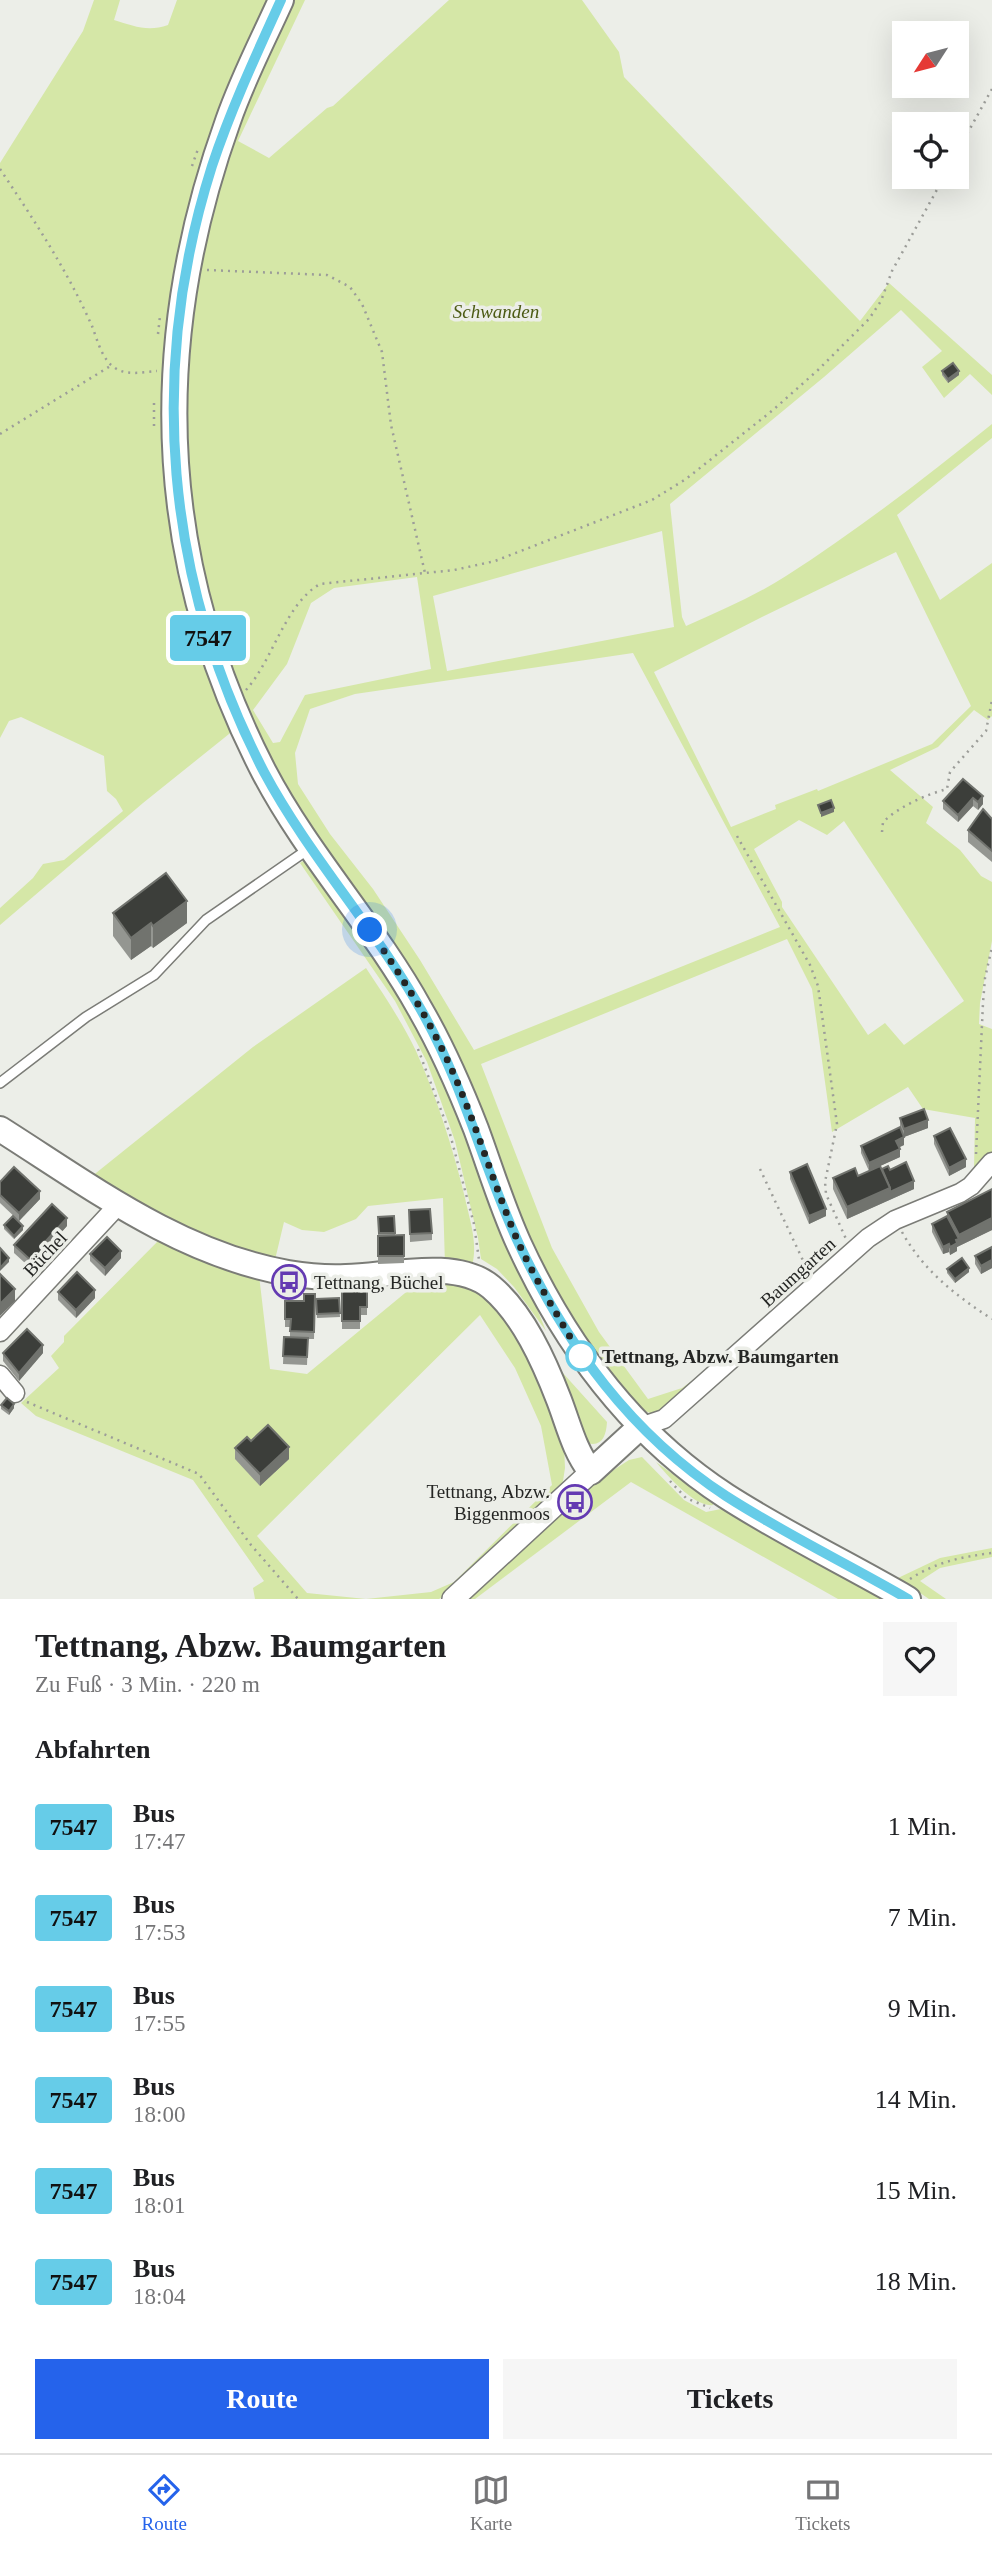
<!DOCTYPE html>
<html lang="de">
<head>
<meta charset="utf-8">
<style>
	:root { --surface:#fff; --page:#f6f6f6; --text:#202124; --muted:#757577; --line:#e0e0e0; --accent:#2563eb }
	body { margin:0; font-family:"Times New Roman",serif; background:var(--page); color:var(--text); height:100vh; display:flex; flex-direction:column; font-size:26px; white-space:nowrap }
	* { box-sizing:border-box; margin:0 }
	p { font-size:23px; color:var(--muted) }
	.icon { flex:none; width:38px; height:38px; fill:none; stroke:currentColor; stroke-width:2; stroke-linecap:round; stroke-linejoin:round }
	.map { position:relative; height:1599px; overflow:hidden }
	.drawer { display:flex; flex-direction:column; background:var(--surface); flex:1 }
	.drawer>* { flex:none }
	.badge { padding:0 14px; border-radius:5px; font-size:24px; line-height:46px }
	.needle { width:46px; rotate:234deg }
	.buttons { position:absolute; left:892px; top:21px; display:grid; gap:14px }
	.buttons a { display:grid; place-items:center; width:77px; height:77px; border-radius:0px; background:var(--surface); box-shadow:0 7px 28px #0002; font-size:35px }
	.you { position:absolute; width:35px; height:35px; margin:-18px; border:5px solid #fff; border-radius:50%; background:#1a73e8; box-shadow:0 0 0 10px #1a73e833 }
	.map>.badge { position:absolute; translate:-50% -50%; box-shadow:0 0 0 4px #fff }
	h2 { padding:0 35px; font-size:26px; line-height:63px }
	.round { display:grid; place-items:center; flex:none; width:74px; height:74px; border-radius:0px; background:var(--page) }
	.summary { display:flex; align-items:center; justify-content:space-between; height:119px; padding:0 35px }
	h1 { font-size:33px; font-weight:800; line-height:52px }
	.action { display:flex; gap:14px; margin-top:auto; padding:14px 35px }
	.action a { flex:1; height:80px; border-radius:0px; background:var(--accent); color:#fff; font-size:28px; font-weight:800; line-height:80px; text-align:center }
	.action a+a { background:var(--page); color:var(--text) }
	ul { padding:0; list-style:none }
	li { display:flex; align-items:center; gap:21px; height:91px; padding:0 35px }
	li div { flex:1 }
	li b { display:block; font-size:26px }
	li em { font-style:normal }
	li .badge { min-width:77px; font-weight:700; text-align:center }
	.menu { display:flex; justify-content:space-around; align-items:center; height:98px; border-top:2px solid var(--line); background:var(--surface); font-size:19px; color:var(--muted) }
	.menu a { display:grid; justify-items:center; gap:4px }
	.menu .on { color:var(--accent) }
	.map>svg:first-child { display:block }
	.green { fill:#d5e7a7; fill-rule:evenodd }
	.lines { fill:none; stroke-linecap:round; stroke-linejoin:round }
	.service-casing { stroke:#7b7c77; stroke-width:12 }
	.minor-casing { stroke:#7b7c77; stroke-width:21 }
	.tertiary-casing { stroke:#7b7c77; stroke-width:24 }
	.secondary-casing { stroke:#7b7c77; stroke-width:28 }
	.path { stroke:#9c9d99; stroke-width:2.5; stroke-dasharray:2 5; stroke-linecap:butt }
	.service { stroke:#fff; stroke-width:9 }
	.minor { stroke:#fff; stroke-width:18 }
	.tertiary { stroke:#fff; stroke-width:21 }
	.secondary { stroke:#fff; stroke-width:24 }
	.wall { fill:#949691 }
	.shaded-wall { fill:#71736e }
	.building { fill:#3c3e3a; stroke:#71736e; stroke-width:2 }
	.line-casing { stroke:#fff; stroke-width:16 }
	.line { stroke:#66cce8; stroke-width:10 }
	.walk { stroke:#252624; stroke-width:7; stroke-dasharray:0 12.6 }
	.stop-dot { fill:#fff; stroke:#66cce8; stroke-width:3.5 }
	.labels { text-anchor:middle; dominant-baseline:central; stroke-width:7; stroke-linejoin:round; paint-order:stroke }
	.park-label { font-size:19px; font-style:italic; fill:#4c5b14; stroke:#eceee8 }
	.street-label { font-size:19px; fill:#252624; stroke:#eceee8 }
	.poi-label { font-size:19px; fill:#252624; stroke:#eceee8; text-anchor:start }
	.stop-label { font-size:19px; font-weight:bold; fill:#252624; stroke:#eceee8; text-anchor:start }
</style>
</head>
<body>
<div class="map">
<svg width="992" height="1599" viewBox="0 0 992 1599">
	<rect width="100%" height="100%" fill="#eceee8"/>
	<!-- green -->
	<g class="green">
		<path d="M94,0H120L114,20C133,26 148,32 168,25L177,0H271L164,380L165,478L177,573L205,666L234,730L143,803L0,925V908L33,878L43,864L64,860L123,811L116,799L107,791L104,756L21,717L9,721L0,738V163L83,31Z"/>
		<path d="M290,0H305L238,141L269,158L327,108L333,106L449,0H582L619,52L624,77L860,321L889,283L992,375V395L970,374L944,398L922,367L942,351L901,310L824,377L670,504L682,617L686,626C720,611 755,596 786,576C858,530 926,477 992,424V438L897,515L940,600L992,563V716L988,720L974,710L938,747L890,770L933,807L926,823L960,850L981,876L992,882V941L980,1003L979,1024L992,1029V1152L981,1170L974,1169L975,1118L923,1109L908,1087L832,1132L812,989L787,939L481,1064L552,1248L599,1332L648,1399L682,1388L748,1340L662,1412L653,1414L639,1409L621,1388L584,1339L540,1267L467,1086L320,847L246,715L216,635L189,513L181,390L205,220L229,139ZM662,531L674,627L447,671L433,596ZM896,552L971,706L932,744L818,791L817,789L775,805L776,809L731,827L654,672L762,617ZM417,577L431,669L305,695L280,742L273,743L253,710L287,664L311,603L334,588ZM633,653L780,927L474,1050L420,960L373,889L330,834L298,784L295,753L310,709L355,694ZM799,820L827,835L844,821L964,1001L904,1045L885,1023L868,1035L782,907V902L754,849Z"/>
		<polygon points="306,859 393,981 433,1052 546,1331 514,1287 497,1269 481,1259 478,1238 455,1141 427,1062 395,1001 300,863"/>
		<path d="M366,968C384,995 402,1022 416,1051C437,1098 453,1148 465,1198C470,1221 478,1243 472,1266L445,1265L443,1198L368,1206L356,1219L324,1232L302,1230L284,1222L274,1264L228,1251L91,1177L253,1047Z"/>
		<path d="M162,1237L259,1275L270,1369L307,1374L422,1279L438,1277L484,1293L525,1344L564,1445L565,1468L563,1481L558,1492L461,1585L439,1599H255L253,1588L264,1581L193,1480L36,1416L21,1403L59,1368L51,1356L64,1342V1336ZM480,1315L515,1368L541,1426L552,1485L454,1582L431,1592L366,1599L307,1593L257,1536Z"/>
		<path d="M546,1347L562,1372L607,1422C606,1440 599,1450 580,1440Z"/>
		<polygon points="642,1457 684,1500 706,1512 721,1509 888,1599 838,1599 631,1482 475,1599 464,1599 595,1482 629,1460"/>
		<path d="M656,1462L713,1503V1505C695,1508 667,1475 656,1462Z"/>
		<polygon points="992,1548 992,1557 940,1568 920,1581 946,1599 929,1599 898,1578 940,1558"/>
	</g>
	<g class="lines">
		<!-- service casing -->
		<g class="service-casing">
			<polyline id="service" points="0,1083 86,1017 154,975 206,920 310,848"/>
		</g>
		<!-- minor casing -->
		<g class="minor-casing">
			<g id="minor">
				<polyline points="0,1332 120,1203"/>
				<polyline points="0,1375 15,1393"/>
				<polyline points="640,1427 664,1419 868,1238 895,1220 960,1193 971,1186 992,1162"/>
			</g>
		</g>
		<!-- tertiary casing -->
		<g class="tertiary-casing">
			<polyline id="tertiary" points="453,1599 591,1472"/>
		</g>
		<!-- secondary casing -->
		<g class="secondary-casing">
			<g id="secondary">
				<path d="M281,0C263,40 242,80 228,121C148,344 155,561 264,772C308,856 374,926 420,1009C442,1047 460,1088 476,1129C490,1167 502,1207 519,1244C566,1346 631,1434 726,1496C785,1534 848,1564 908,1599"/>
				<path d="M0,1129C90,1186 180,1254 288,1273C306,1276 327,1278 346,1277C388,1276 456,1258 491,1287C523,1314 544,1361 559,1400C569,1426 574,1450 591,1472L640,1427"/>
			</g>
		</g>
		<!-- path -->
		<g class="path">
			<polyline points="957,152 992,89"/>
			<polyline points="192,166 198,149"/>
			<path d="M0,169C34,220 67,270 92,326C97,339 102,360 115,368C127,376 144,372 157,371"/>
			<polyline points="207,270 327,275 350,287 362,304 382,352 391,425 425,573"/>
			<polyline points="158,334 160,316"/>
			<polyline points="154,403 154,431"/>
			<polyline points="0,434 112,365"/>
			<path d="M246,690C273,660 285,604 320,584L454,570L495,561L652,500L686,479L773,410L818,370L869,319L881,301L892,271L944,177"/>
			<path d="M882,832L883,822C900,806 925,795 947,789L950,772L986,731L992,700"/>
			<polyline points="737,836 810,965 818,986 837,1124 825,1182 826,1194 846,1239"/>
			<polyline points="418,1049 450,1134 474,1224 479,1260"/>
			<polyline points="976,1154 983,1003 985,978 992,947"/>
			<polyline points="760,1169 808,1271"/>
			<path d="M902,1232C923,1270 956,1296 992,1319"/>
			<polyline points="27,1402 199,1474 251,1545 298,1599"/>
			<polyline points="670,1481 686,1498 710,1508"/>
			<path d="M910,1579C936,1562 961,1557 992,1553"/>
		</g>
		<!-- service -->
		<use href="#service" class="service"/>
		<!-- minor -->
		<use href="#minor" class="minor"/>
		<!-- tertiary -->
		<use href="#tertiary" class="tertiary"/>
		<!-- secondary -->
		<use href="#secondary" class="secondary"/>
	</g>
	<!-- wall -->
	<g class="wall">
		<polygon points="942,371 959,375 948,383 942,375"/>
		<polygon points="963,779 983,804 978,810 973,806 958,822 943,809 943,801"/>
		<polygon points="992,819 992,862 968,842 968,830"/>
		<polygon points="113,913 187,923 153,948 151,946 131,960 113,936"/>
		<polygon points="900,1118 928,1128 904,1137 904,1145 899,1147 900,1157 869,1171 861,1153 861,1146 904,1136 900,1126"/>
		<polygon points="934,1136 966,1167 949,1176 934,1144"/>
		<polygon points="882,1169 890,1170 914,1189 847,1219 833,1189 833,1178 858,1176"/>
		<polygon points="790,1172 826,1216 809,1224 790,1179"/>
		<polygon points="0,1182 40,1199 19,1221 0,1203"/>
		<polygon points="409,1210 432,1233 432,1240 410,1242"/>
		<polygon points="947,1212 992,1230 957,1247 957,1251 950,1255 949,1252 943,1254 932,1232 932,1224 947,1216"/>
		<polygon points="394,1216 395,1235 404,1235 404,1263 378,1264 378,1217"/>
		<polygon points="4,1225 23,1230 14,1239 4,1229"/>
		<polygon points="67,1226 50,1245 52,1254 35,1272 14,1253 14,1245"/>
		<polygon points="992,1247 992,1268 981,1274 975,1264 975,1256"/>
		<polygon points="90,1254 121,1258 105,1276 90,1261"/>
		<polygon points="947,1269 969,1272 955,1283 947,1273"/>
		<polygon points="342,1286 367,1286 367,1315 360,1315 360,1329 342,1329"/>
		<polygon points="58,1292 95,1298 76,1318 58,1300"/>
		<polygon points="315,1294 314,1339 308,1339 307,1365 283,1364 284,1337 290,1337 290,1327 285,1327 285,1301 304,1301"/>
		<polygon points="339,1298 340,1317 317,1318 316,1299"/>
		<polygon points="3,1353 43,1353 19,1381 3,1361"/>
		<polygon points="1,1405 14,1408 9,1415 1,1409"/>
		<polygon points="251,1441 289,1459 260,1486 235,1459 235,1448"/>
	</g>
	<!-- shaded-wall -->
	<g class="shaded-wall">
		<polygon points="959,371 959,375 948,383 948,379"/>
		<polygon points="983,796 983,804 978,810 978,802"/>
		<polygon points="973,798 973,806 958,822 958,815"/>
		<polygon points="834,808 834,812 821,817 821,813"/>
		<polygon points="187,901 187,923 153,948 153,926"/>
		<polygon points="151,923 151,946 131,960 131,938"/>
		<polygon points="928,1120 928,1128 904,1137 904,1129"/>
		<polygon points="904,1137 904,1145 896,1149 896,1141"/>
		<polygon points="900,1149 900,1157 869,1171 869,1163"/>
		<polygon points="966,1159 966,1167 949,1176 949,1168"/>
		<polygon points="914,1181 914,1189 847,1219 847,1207 890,1188"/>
		<polygon points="40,1191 40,1199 19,1221 19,1213"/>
		<polygon points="826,1209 826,1216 809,1224 809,1216"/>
		<polygon points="67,1218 67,1226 46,1249 46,1241"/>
		<polygon points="992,1218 992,1230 959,1246 959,1235"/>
		<polygon points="23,1226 23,1230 14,1239 14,1236"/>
		<polygon points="959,1239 959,1246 957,1247 957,1251 950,1255 950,1247 956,1240"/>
		<polygon points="949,1244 949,1252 943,1254 943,1247"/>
		<polygon points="52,1246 52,1254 35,1272 35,1264"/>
		<polygon points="121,1251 121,1258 105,1276 105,1268"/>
		<polygon points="9,1258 9,1262 0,1271 0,1268"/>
		<polygon points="992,1260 992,1268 981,1274 981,1266"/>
		<polygon points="969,1268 969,1272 955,1283 955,1279"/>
		<polygon points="15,1289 15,1301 0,1316 0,1304"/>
		<polygon points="95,1290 95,1298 76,1318 76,1310"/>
		<polygon points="43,1345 43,1353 19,1381 19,1373"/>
		<polygon points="14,1404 14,1408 9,1415 9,1411"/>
		<polygon points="289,1447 289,1459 260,1486 260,1474"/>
	</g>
	<!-- building -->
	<g class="building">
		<polygon points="953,363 959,371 948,379 942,371"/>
		<polygon points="963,779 983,796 978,802 973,798 958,815 943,801"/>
		<polygon points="831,800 834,808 821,813 818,805"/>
		<polygon points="983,809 992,819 992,851 968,830"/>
		<polygon points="166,873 187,901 153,926 151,923 131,938 113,913"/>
		<polygon points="924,1109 928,1120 904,1129 900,1118"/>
		<polygon points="900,1127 904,1137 896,1141 900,1149 869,1163 861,1146"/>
		<polygon points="950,1128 966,1159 949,1168 934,1136"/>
		<polygon points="906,1162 914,1181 890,1192 890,1188 882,1169 888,1166 890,1170"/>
		<polygon points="807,1164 826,1209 809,1216 790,1172"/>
		<polygon points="880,1166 890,1188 847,1207 833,1178 855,1168 858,1176"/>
		<polygon points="14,1167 40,1191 19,1213 0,1195 0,1182"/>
		<polygon points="992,1189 992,1218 959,1235 947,1212"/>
		<polygon points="52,1204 67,1218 46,1241 52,1246 35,1264 14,1245"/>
		<polygon points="430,1209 432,1233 410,1234 409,1210"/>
		<polygon points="13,1216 23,1226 14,1236 4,1225"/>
		<polygon points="394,1216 395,1233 379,1233 378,1217"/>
		<polygon points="947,1216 959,1239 956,1240 957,1243 950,1247 949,1244 943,1247 932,1224"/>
		<polygon points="404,1235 404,1256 378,1256 378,1236"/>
		<polygon points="107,1237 121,1251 105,1268 90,1254"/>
		<polygon points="992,1247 992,1260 981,1266 975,1256"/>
		<polygon points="0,1248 9,1258 0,1268"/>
		<polygon points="962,1258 969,1268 955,1279 947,1269"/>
		<polygon points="77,1272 95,1290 76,1310 58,1292"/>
		<polygon points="0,1274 15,1289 0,1304"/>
		<polygon points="342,1286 367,1286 367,1307 360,1307 360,1321 342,1321"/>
		<polygon points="304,1294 315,1294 314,1332 290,1331 291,1319 285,1319 285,1301 304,1301"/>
		<polygon points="339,1298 340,1313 317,1314 316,1299"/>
		<polygon points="27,1329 43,1345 19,1373 3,1353"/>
		<polygon points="284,1337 308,1338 307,1357 283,1356"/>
		<polygon points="7,1398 14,1404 9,1411 1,1405"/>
		<polygon points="268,1425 289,1447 260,1474 235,1448 247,1437 251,1441"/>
	</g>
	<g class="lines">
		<!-- line casing -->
		<g class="line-casing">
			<path id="line" d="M281,0C256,55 231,109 212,166C147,371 165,581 264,772C310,858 378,931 425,1017C465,1090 484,1169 519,1244C567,1346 631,1434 726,1496C785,1534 848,1564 908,1599"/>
		</g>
		<!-- line -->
		<use href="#line" class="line"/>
		<!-- walk -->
		<path class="walk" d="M370,930C396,969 422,1007 442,1049C472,1109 490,1175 516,1237C534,1279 561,1320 581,1356"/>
	</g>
	<!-- icons -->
	<defs>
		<g id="bus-ring" transform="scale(1.75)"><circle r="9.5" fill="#eceee8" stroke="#643ab2" stroke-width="1.5"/><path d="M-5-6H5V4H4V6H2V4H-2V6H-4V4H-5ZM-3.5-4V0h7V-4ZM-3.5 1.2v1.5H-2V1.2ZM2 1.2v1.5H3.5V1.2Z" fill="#643ab2"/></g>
	</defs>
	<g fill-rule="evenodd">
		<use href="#bus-ring" x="289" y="1282"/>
		<use href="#bus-ring" x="575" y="1502"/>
	</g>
	<!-- markers -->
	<circle class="stop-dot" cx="581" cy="1356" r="14"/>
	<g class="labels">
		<!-- park labels -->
		<g class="park-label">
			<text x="496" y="311">Schwanden</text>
		</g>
		<!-- street labels -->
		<g class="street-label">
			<text transform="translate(45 1254) rotate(-47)">Büchel</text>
			<text transform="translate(798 1272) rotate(-42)">Baumgarten</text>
		</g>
		<!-- poi labels -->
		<g class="poi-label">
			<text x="314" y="1282">Tettnang, Büchel</text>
			<text x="550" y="1491" text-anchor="end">Tettnang, Abzw.<tspan x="550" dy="22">Biggenmoos</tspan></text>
		</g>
		<!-- stop labels -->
		<g class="stop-label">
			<text x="602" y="1356">Tettnang, Abzw. Baumgarten</text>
		</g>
	</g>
</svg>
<div class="buttons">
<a><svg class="needle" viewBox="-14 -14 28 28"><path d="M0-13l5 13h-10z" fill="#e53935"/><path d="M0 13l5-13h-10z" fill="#757577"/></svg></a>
<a><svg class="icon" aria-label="locate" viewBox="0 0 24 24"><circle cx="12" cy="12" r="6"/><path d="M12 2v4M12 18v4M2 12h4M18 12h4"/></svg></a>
</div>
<div class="you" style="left:370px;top:930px"></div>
<b class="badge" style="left:208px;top:638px;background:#66cce8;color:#111">7547</b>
</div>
<section class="drawer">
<div class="summary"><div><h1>Tettnang, Abzw. Baumgarten</h1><p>Zu Fuß · 3 Min. · 220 m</p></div><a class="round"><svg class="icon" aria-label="heart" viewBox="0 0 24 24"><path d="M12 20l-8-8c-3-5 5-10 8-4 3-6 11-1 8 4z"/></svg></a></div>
<h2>Abfahrten</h2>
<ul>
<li><span class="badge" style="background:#66cce8;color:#111">7547</span><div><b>Bus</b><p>17:47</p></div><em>1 Min.</em></li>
<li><span class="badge" style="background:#66cce8;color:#111">7547</span><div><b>Bus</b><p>17:53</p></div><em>7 Min.</em></li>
<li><span class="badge" style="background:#66cce8;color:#111">7547</span><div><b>Bus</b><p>17:55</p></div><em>9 Min.</em></li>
<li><span class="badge" style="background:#66cce8;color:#111">7547</span><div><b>Bus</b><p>18:00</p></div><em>14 Min.</em></li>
<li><span class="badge" style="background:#66cce8;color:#111">7547</span><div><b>Bus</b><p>18:01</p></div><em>15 Min.</em></li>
<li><span class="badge" style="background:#66cce8;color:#111">7547</span><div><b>Bus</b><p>18:04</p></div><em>18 Min.</em></li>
</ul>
<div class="action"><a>Route</a><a>Tickets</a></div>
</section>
<nav class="menu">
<a class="on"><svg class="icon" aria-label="directions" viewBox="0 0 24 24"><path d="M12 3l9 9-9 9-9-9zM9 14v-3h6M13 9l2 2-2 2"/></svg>Route</a>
<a><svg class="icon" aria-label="map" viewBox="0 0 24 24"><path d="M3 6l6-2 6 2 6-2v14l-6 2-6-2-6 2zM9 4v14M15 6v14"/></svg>Karte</a>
<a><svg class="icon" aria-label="tickets" viewBox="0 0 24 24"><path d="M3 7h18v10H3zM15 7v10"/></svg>Tickets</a>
</nav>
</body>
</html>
